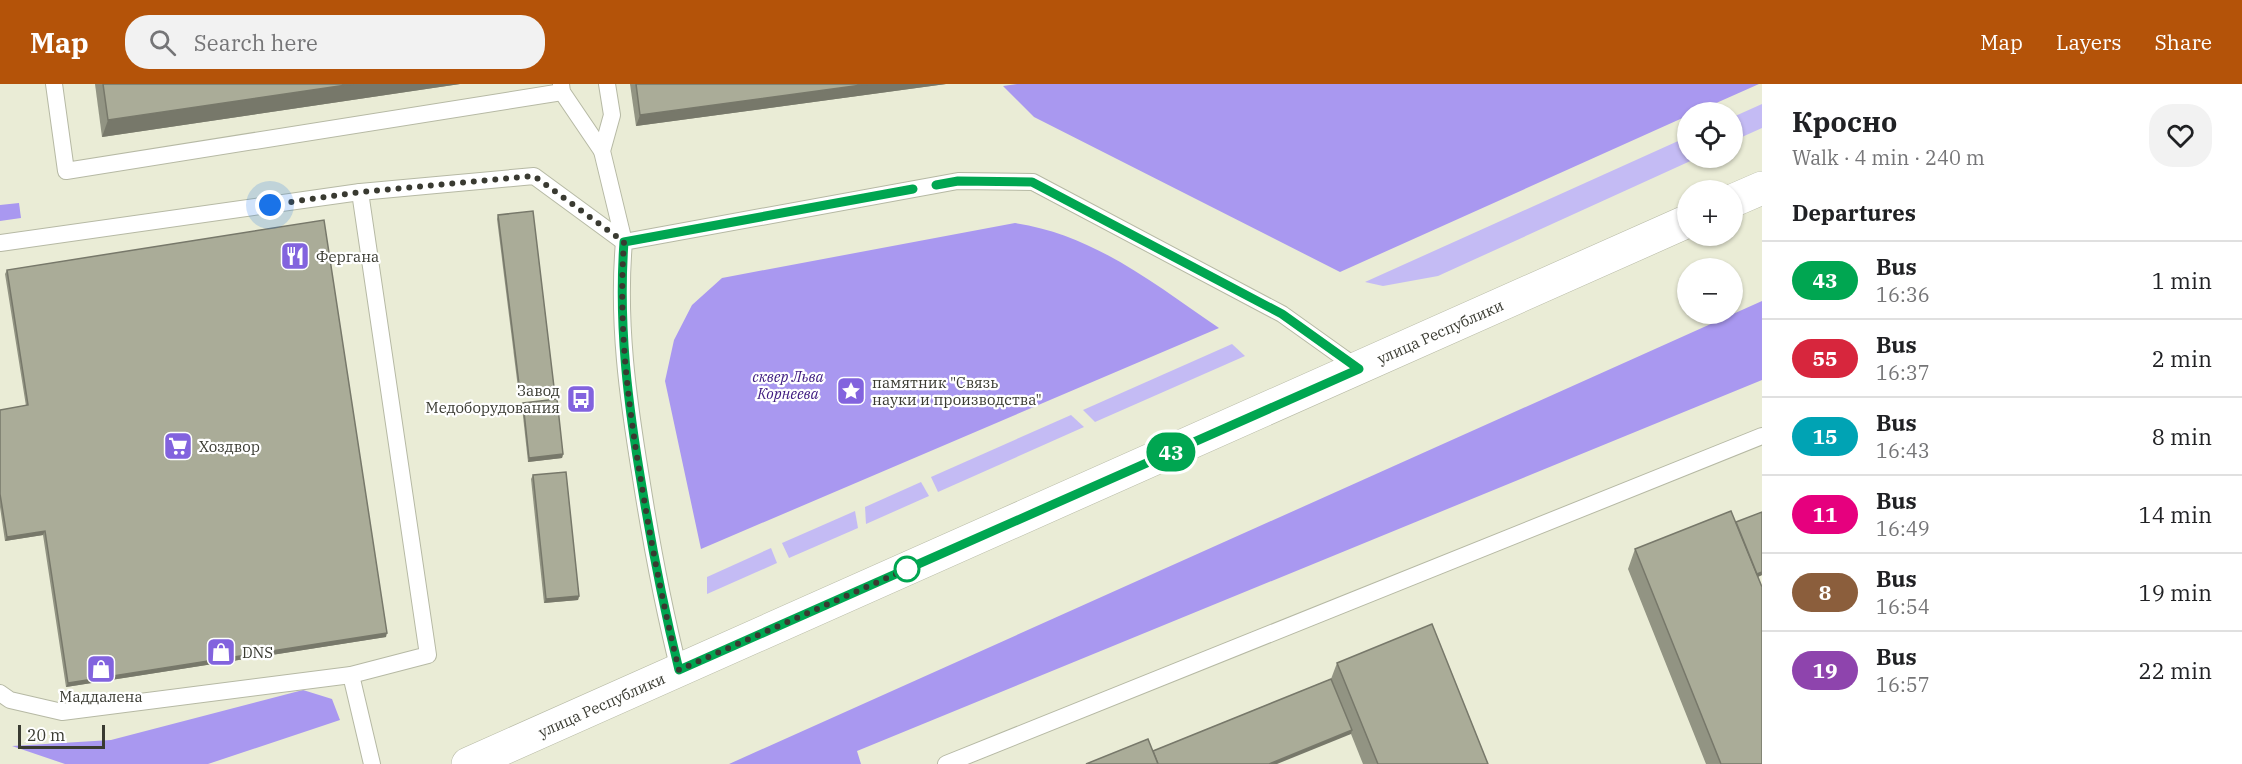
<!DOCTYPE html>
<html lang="en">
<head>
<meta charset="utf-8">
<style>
	:root { --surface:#fff; --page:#f2f2f2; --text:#202124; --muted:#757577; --line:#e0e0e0; --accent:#b45309 }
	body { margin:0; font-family:"IBM Plex Serif",serif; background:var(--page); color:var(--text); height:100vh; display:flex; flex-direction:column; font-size:22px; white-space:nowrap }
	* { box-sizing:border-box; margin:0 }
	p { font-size:20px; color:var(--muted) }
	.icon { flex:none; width:33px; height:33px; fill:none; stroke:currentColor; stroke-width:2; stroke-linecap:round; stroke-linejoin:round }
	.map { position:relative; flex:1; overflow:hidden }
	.sheet { display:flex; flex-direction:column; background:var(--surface); width:480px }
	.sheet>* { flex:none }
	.badge { padding:0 12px; border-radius:20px; font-size:21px; line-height:39px }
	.buttons { position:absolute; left:1677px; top:18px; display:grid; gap:12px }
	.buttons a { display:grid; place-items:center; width:66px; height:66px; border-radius:50%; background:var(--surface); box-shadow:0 2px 4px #0004; font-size:30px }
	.scale { position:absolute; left:18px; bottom:15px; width:87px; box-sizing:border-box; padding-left:6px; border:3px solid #393a31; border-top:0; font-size:16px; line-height:21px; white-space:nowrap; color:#393a31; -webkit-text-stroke:4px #fff; paint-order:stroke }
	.you { position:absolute; width:30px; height:30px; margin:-15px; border:4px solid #fff; border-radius:50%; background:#1a73e8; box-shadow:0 0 0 9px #1a73e833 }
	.map>.badge { position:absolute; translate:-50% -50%; box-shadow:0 0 0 3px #fff }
	h2 { padding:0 30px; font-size:22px; line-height:54px }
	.round { display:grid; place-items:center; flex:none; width:63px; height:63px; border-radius:24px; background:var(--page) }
	.overview { display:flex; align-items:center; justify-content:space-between; height:102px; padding:0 30px }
	h1 { font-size:28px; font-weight:700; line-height:45px }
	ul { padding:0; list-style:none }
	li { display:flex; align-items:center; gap:18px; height:78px; padding:0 30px; border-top:2px solid var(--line) }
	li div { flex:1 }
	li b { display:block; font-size:22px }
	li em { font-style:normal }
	li .badge { min-width:66px; font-weight:700; text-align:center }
	header { display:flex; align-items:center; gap:36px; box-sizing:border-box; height:84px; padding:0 30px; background:var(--accent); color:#fff }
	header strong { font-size:28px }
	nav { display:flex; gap:33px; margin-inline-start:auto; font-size:21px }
	.search { width:420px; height:54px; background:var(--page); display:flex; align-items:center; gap:15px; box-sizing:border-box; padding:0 21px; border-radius:24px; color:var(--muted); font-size:22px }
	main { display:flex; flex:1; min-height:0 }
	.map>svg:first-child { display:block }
	.green { fill:#c4bbf4 }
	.forest { fill:#a998f0 }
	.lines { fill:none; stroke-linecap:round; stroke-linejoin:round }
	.lane-casing { stroke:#b6b9a4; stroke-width:18 }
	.primary-casing { stroke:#b6b9a4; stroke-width:34 }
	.lane { stroke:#fff; stroke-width:16 }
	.primary { stroke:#fff; stroke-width:33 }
	.wall { fill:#929483 }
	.shaded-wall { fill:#77786a }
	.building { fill:#aaac98; stroke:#77786a; stroke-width:1.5 }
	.line-casing { stroke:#fff; stroke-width:14 }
	.line { stroke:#00a651; stroke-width:9 }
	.walk { stroke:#393a31; stroke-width:6; stroke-dasharray:0 10.8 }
	.stop-dot { fill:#fff; stroke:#00a651; stroke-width:3 }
	.labels { text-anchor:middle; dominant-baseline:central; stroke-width:4.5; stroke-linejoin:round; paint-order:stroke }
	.poi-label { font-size:15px; fill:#393a31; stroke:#fff; text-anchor:start }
	.street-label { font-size:15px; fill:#393a31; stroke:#fff }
	.park-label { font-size:15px; font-style:italic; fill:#3d197f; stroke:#fff }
</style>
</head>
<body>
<header>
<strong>Map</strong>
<div class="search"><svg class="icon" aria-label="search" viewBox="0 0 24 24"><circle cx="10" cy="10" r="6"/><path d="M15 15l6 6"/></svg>Search here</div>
<nav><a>Map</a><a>Layers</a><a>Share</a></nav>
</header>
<main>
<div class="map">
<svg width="1762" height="680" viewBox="0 0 1762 680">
	<rect width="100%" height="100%" fill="#eaecd6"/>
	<!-- green -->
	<g class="green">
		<polygon points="1762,20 1762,44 1733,57 1733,33"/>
		<polygon points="1687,53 1688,74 1697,74 1438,192 1383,202 1365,198"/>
		<polygon points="1232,260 1245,272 1095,338 1083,326"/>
		<polygon points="1071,331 1084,343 938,408 931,393"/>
		<polygon points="921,398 929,412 866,440 865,423"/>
		<polygon points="855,427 858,444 789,474 782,459"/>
		<polygon points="771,464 777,479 707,510 707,493"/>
	</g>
	<!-- forest -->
	<g class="forest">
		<polygon points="1017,0 1759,0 1696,28 1688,28 1687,32 1340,188 1034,33 1003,2"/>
		<polygon points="19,119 21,134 0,137 0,121"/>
		<path d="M1015,139C1095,151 1154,200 1219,244L701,465L665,297L674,256L692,221L722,194Z"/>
		<polygon points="1762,217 1762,296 857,667 861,680 729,680"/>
		<polygon points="303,606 332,615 340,636 208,680 65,680 12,662 111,656"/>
	</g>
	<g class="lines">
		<!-- lane casing -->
		<g class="lane-casing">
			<g id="lane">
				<polyline points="54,0 66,87 562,8"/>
				<polyline points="561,0 562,8 602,67"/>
				<polyline points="607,0 612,31 602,67 624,158"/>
				<polyline points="0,159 360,108 534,92 624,158"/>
				<path d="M679,586C663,522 651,458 641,394C628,315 617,238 624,158L958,97L1033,98L1282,230L1359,285"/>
				<polyline points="351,591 372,680"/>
				<polyline points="0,609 10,616 62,628 351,591 428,571 360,108"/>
				<polyline points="946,680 1762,352"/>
			</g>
		</g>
		<!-- primary casing -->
		<g class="primary-casing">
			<g id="primary">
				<polyline points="1732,117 1762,104"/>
				<path id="s1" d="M468,680L1688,137"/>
			</g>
		</g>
		<!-- lane -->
		<use href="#lane" class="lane"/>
		<!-- primary -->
		<use href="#primary" class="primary"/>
	</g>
	<!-- wall -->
	<g class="wall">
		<polygon points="95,0 460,0 102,53"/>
		<polygon points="630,0 946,0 636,42"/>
		<polygon points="498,131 553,307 519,312 497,135"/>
		<polygon points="7,186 386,553 66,603 43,451 5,457 0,423 0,326 26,322 5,190"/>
		<polygon points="523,319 563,370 562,374 528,378 522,323"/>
		<polygon points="533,391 579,512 578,516 544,519 531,395"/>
		<polygon points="1762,428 1762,491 1758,493 1762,680 1706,680 1628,485 1635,465 1736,438"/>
		<polygon points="1337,579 1488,680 1363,680 1351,650 1153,667 1331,595"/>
	</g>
	<!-- shaded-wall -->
	<g class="shaded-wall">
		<polygon points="353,0 460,0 102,53 108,36"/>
		<polygon points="869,0 946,0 636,42 640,31"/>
		<polygon points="554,303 553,307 519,312 520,308"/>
		<polygon points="563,370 562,374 528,378 529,374"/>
		<polygon points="45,447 43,451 5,457 7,453"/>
		<polygon points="1762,488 1762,491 1745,498 1747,494"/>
		<polygon points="579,512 578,516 544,519 546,515"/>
		<polygon points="387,549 386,553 66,603 68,599"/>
		<polygon points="1352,646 1351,650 1277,680 1269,680"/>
	</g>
	<!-- building -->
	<g class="building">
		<polygon points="103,0 353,0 108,36"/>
		<polygon points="636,0 869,0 640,31"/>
		<polygon points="533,127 554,303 520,308 498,131"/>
		<polygon points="324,136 387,549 68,599 45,447 7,453 0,410 0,326 28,321 7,186"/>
		<polygon points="557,315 563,370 529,374 523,319"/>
		<polygon points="566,388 579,512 546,515 533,391"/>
		<polygon points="1731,427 1762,503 1762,680 1721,680 1635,465"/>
		<polygon points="1762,428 1762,488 1757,490 1736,438"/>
		<polygon points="1432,540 1488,680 1378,680 1337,579"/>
		<polygon points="1331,595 1352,646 1269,680 1158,680 1153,667"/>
		<polygon points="1148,655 1158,680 1086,680"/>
	</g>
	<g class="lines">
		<!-- line casing -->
		<g class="line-casing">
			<path id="line" d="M913,105L624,158C618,241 628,321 642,403C652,464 664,525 679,586L1359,285L1282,230L1032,98L958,97L936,101"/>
		</g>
		<!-- line -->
		<use href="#line" class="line"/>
		<!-- walk -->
		<path class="walk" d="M270,121L360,108L534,92L624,158C618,241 628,321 642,403C652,464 664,525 679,586L907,485"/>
	</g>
	<!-- icons -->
	<defs>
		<g id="restaurant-square" transform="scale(1.5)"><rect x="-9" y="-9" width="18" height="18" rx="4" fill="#8263de" stroke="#fff"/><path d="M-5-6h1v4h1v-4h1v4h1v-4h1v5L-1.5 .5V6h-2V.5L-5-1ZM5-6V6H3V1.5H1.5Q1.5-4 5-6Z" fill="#fff"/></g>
		<g id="sight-square" transform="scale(1.5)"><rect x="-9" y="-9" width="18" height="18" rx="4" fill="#8263de" stroke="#fff"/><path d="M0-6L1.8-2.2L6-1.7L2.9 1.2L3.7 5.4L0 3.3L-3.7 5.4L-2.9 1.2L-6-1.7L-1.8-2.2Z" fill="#fff"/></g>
		<g id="bus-square" transform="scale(1.5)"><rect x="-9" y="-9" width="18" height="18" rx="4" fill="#8263de" stroke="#fff"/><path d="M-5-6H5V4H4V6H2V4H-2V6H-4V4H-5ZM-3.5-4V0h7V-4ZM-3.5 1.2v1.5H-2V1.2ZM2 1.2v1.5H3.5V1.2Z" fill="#fff"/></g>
		<g id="supermarket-square" transform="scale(1.5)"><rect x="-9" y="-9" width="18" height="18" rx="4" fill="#8263de" stroke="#fff"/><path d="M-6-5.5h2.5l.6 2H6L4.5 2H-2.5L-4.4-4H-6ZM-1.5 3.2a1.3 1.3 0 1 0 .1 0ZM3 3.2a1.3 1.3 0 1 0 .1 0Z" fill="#fff"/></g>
		<g id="shop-square" transform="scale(1.5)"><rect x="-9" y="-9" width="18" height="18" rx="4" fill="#8263de" stroke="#fff"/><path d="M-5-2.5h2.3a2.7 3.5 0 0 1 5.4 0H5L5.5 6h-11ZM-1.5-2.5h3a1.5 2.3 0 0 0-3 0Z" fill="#fff"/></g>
	</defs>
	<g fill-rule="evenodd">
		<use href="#restaurant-square" x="295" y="172"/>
		<use href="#sight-square" x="851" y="307"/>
		<use href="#bus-square" x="581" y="315"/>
		<use href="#supermarket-square" x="178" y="362"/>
		<use href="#shop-square" x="221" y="568"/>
		<use href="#shop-square" x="101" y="585"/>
	</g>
	<!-- markers -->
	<circle class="stop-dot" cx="907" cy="485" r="12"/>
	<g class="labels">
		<!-- poi labels -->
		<g class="poi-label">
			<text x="316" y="172">Фергана</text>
			<text x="872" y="298">памятник "Связь<tspan x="872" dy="17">науки и производства"</tspan></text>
			<text x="560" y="306" text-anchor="end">Завод<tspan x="560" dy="17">Медоборудования</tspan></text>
			<text x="199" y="362">Хоздвор</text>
			<text x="242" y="568">DNS</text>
			<text x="101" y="612" text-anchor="middle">Маддалена</text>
		</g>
		<!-- street labels -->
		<g class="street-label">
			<text stroke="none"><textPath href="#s1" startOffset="1064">улица Республики</textPath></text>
			<text stroke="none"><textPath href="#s1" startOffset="146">улица Республики</textPath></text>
		</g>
		<!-- park labels -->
		<g class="park-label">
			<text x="788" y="292">сквер Льва<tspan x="788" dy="17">Корнеева</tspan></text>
		</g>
	</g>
</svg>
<div class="buttons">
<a><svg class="icon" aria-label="locate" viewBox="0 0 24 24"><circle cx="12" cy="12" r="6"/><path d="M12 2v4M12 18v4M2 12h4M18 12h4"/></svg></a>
<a>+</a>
<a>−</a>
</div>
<div class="scale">20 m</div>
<div class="you" style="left:270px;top:121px"></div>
<b class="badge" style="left:1171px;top:368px;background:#00a651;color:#fff">43</b>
</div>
<section class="sheet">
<div class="overview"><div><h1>Кросно</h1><p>Walk · 4 min · 240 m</p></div><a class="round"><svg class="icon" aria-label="heart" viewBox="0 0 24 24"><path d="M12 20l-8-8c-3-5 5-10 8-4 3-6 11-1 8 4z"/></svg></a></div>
<h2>Departures</h2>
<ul>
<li><span class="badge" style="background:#00a651;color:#fff">43</span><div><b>Bus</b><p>16:36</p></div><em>1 min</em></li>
<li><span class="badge" style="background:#d7263d;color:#fff">55</span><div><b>Bus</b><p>16:37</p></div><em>2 min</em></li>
<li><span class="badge" style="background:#00a3b4;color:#fff">15</span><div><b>Bus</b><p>16:43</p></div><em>8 min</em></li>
<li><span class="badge" style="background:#e6007e;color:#fff">11</span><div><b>Bus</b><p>16:49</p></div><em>14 min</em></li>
<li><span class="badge" style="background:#8b5e3c;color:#fff">8</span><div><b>Bus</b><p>16:54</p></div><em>19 min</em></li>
<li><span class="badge" style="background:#8e44ad;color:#fff">19</span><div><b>Bus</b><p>16:57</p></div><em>22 min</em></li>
</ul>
</section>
</main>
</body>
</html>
